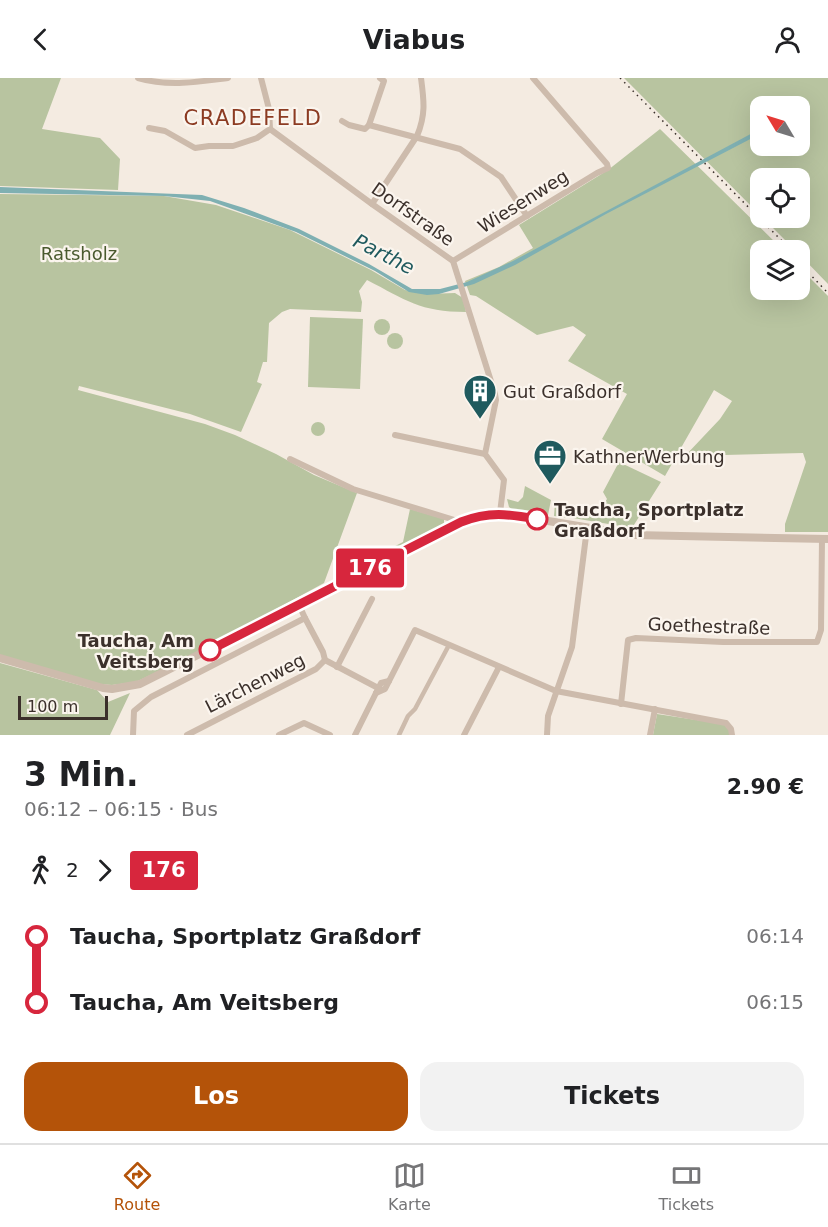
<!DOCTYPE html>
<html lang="de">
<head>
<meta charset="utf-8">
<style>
	:root { --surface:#fff; --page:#f2f2f2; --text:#202124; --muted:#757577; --line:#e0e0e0; --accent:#b45309 }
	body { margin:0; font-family:"DejaVu Sans",sans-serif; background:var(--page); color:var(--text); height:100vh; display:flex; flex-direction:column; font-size:22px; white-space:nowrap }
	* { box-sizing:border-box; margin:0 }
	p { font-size:20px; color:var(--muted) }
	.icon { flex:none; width:33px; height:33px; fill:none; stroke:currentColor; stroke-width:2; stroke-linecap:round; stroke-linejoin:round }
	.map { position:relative; height:657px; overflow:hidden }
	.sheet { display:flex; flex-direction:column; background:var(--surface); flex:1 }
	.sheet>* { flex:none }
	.badge { padding:0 12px; border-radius:4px; font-size:21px; line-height:39px }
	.needle { width:39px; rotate:308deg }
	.buttons { position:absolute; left:750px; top:18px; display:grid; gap:12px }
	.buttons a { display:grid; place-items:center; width:60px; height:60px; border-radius:12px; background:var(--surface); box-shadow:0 6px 24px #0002; font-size:30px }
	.scale { position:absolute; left:18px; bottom:15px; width:90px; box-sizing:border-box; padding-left:6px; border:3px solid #3b302b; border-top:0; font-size:16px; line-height:21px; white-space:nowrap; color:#3b302b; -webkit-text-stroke:4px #fbf5ee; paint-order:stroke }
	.map>.badge { position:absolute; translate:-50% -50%; box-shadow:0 0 0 3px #fff }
	.legs { display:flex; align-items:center; gap:9px; height:66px; padding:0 24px; font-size:20px }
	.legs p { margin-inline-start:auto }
	.summary { display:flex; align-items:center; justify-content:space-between; height:102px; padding:0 24px }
	h1 { font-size:33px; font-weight:700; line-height:45px }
	.cta { display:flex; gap:12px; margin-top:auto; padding:12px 24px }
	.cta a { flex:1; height:69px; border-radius:18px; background:var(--accent); color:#fff; font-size:24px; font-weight:700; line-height:69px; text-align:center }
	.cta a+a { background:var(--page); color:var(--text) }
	ul { padding:0 24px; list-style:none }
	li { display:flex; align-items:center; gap:21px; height:66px; font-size:22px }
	li i { display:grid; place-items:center; width:9px; height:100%; margin:0 8px; background:currentColor }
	li i::after { content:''; width:15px; height:15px; margin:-8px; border:4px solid; border-radius:50%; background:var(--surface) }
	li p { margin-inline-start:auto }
	li:first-child i { background:linear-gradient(#0000 50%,currentColor 0) }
	li:last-child i { background:linear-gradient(currentColor 50%,#0000 0) }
	header { display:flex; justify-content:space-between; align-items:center; height:78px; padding:0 24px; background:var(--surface); font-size:27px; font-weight:700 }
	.tab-bar { display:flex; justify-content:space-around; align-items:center; height:84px; border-top:2px solid var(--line); background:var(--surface); font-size:16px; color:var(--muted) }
	.tab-bar a { display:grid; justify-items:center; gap:3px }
	.tab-bar .active { color:var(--accent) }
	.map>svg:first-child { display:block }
	.green { fill:#b8c4a0; fill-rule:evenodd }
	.water { fill:#7fb0b2 }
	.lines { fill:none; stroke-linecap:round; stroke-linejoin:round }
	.pedestrian { stroke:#cdbbac; stroke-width:4.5 }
	.minor { stroke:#cdbbac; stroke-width:6 }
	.tertiary { stroke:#cdbbac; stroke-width:8 }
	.rail { stroke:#3b302b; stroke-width:1.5; stroke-dasharray:1.5 4.5; stroke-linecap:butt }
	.line-1-casing { stroke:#fff; stroke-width:14 }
	.line-1 { stroke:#d7263d; stroke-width:9 }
	.stop-1-dot { fill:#fff; stroke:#d7263d; stroke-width:3 }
	.labels { text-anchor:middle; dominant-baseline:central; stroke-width:4.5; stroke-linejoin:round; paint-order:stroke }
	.street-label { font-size:18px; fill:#3b302b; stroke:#fbf5ee }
	.park-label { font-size:18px; fill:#4a5a2e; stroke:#fbf5ee }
	.poi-label { font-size:18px; fill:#3b302b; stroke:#fbf5ee; text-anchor:start }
	.stop-label { font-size:18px; font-weight:bold; fill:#3b302b; stroke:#fbf5ee; text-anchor:start }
	.water-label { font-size:20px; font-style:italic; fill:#1f5a5e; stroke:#fbf5ee }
	.quarter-label { font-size:21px; letter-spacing:1.5px; fill:#8c3b22; stroke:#fbf5ee }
</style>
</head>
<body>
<header><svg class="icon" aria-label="back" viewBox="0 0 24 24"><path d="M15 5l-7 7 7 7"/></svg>Viabus<svg class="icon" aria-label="person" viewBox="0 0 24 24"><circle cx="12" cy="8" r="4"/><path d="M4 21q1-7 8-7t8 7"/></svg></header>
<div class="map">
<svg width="828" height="657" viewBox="0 0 828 657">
	<rect width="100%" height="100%" fill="#f4ebe1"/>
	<!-- green -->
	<g class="green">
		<polygon points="0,0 61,0 42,51 100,60 120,81 118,112 0,108"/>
		<path d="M624,0H828V206L800,177V172H795L763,140H800V100H760V137ZM760,28H800V68H760Z"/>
		<polygon points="660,51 783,172 760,172 760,212 800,212 800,190 828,218 828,454 785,454 785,446 806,384 803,375 685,378 720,341 732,323 714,312 665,398 602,361 627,316 568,283 586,257 573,248 537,257 476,218 470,217 465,203 499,189 533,170 519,147 608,92"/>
		<path d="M0,116L164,118L216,127L290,152L371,192L405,212L427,216L455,215L463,220L466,234C420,234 406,222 367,202L359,213L362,224L361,234L290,231L282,234L269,245L267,284H263L257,304L262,306L241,354L190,336L79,308L78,312L205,346L235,357L276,376L314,397L357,415L324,505L192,577L136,604L112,607L97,606L0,578Z"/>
		<polygon points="310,239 363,241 360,311 308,309"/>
		<circle cx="382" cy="249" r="8"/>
		<circle cx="395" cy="263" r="8"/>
		<circle cx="318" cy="351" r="7"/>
		<polygon points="619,384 661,404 632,450 573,440 574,431 596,439 607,421 603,414"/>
		<polygon points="525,408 551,422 548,437 513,432 509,429 507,421 518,424 523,419"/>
		<polygon points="555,424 570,432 570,440 554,438"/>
		<polygon points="410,431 444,441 444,445 440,450 376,483 372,480 403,464"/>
		<polygon points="0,585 97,612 108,624 130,615 110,657 0,657"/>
		<polygon points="657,636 723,646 729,650 730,657 653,657"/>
	</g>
	<!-- water -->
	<polygon class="water" points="760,51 760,56 606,136 515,187 474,206 439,216 427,217 409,214 375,193 296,154 210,123 164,118 0,115 0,109 202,117 244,130 299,151 369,186 412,211 440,211 467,204 513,183"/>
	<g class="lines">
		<!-- pedestrian -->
		<polyline class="pedestrian" points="399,657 408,638 415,631 449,567"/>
		<!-- minor -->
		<g class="minor">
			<path d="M138,0C169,9 197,4 228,0"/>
			<polyline points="261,0 269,31 270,51"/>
			<polyline points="342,43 349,47 365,51 369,47 384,3 380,0"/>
			<polyline points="369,47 460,71 501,99 527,138"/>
			<polyline points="149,50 165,53 195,70 209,68 233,68 257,60 270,51"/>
			<polyline points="270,51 372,126 453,183 495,316 496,322 485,376 504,402 500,435"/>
			<path d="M372,126L417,58C426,36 424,23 421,0"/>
			<polyline points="453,183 597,95 608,90 607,86 533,0"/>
			<polyline points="395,357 485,376"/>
			<polyline points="290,381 353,411 461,444"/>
			<polyline points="305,540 323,574 325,582"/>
			<polyline points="325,582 380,611"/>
			<polyline points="337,589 372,521"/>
			<polyline points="376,615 385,611 415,552 556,613 726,645 731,651 732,657"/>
			<polyline points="621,626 628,562 636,560 723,564 817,564 821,552 822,461"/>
			<polyline points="133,657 134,633 151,619 305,540 299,527"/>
			<polyline points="187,657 316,591 325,582"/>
			<polyline points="279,657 304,645 330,657"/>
			<polyline points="355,657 381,605 389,603"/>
			<polyline points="464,657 499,589"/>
			<polyline points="547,657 548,638 572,569 587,450"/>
			<polyline points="650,657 655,631"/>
		</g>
		<!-- tertiary -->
		<polyline class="tertiary" points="0,580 103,610 112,611 140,606 475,438 500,435 633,457 828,461"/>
		<!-- rail -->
		<g class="rail">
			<polyline points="620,0 791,172"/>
			<polyline points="800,186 828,215"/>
		</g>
	</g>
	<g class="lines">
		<!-- line-1 casing -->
		<g class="line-1-casing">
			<path id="line-1" d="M210,572L461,444C489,433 508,436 537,441"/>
		</g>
		<!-- line-1 -->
		<use href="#line-1" class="line-1"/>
	</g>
	<!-- icons -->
	<defs>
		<g id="building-pin" transform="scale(1.725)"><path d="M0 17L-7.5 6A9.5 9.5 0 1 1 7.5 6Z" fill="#1f5a5e" stroke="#fbf5ee"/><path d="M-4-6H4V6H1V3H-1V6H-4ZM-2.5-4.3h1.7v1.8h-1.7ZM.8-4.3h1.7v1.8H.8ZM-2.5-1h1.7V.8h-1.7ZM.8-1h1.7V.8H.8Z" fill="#fff"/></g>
		<g id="office-pin" transform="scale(1.725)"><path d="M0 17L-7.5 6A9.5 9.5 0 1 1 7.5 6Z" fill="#1f5a5e" stroke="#fbf5ee"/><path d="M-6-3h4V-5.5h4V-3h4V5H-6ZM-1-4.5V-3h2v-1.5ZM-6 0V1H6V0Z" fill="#fff"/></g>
	</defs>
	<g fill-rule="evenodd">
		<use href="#building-pin" x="480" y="313"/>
		<use href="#office-pin" x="550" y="378"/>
	</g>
	<!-- markers -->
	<g class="stop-1-dot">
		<circle cx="537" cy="441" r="10"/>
		<circle cx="210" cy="572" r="10"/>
	</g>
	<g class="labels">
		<!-- street labels -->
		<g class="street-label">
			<text transform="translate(523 123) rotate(-32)">Wiesenweg</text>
			<text transform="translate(413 136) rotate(35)">Dorfstraße</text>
			<text transform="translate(709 548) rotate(2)">Goethestraße</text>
			<text transform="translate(255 605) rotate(-27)">Lärchenweg</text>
		</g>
		<!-- park labels -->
		<g class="park-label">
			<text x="79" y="175">Ratsholz</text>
		</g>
		<!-- poi labels -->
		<g class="poi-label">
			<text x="503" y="313">Gut Graßdorf</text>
			<text x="573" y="378">KathnerWerbung</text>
		</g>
		<!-- stop labels -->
		<g class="stop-label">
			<text x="554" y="431">Taucha, Sportplatz<tspan x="554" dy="21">Graßdorf</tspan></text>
			<text x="194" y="562" text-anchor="end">Taucha, Am<tspan x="194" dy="21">Veitsberg</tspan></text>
		</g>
		<!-- water labels -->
		<g class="water-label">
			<text transform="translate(384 176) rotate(27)">Parthe</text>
		</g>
		<!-- quarter labels -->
		<g class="quarter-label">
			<text x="253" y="40">CRADEFELD</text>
		</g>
	</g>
</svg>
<div class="buttons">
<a><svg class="needle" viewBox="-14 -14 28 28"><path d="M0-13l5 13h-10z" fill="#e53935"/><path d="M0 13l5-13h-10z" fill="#757577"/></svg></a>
<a><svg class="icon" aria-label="locate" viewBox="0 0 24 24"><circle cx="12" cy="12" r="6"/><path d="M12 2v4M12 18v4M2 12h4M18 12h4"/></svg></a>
<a><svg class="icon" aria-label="layers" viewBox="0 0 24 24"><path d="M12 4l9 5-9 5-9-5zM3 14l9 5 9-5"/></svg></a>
</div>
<div class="scale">100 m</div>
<b class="badge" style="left:370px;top:490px;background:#d7263d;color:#fff">176</b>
</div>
<section class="sheet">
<div class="summary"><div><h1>3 Min.</h1><p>06:12 – 06:15 · Bus</p></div><b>2.90 €</b></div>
<div class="legs"><svg class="icon" aria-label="walk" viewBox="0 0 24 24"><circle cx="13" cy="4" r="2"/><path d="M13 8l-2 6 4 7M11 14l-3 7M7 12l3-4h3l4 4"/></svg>2<svg class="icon" aria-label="forward" viewBox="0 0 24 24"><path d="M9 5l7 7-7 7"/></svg><b class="badge" style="background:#d7263d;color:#fff">176</b></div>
<ul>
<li><i style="color:#d7263d"></i><b>Taucha, Sportplatz Graßdorf</b><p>06:14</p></li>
<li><i style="color:#d7263d"></i><b>Taucha, Am Veitsberg</b><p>06:15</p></li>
</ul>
<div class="cta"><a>Los</a><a>Tickets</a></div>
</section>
<nav class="tab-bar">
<a class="active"><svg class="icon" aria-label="directions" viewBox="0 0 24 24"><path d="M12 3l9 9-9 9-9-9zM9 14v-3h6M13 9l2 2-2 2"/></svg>Route</a>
<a><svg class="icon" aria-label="map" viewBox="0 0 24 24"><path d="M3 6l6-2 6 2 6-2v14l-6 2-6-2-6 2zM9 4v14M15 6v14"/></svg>Karte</a>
<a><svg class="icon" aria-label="tickets" viewBox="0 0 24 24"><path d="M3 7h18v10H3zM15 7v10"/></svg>Tickets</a>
</nav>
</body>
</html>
